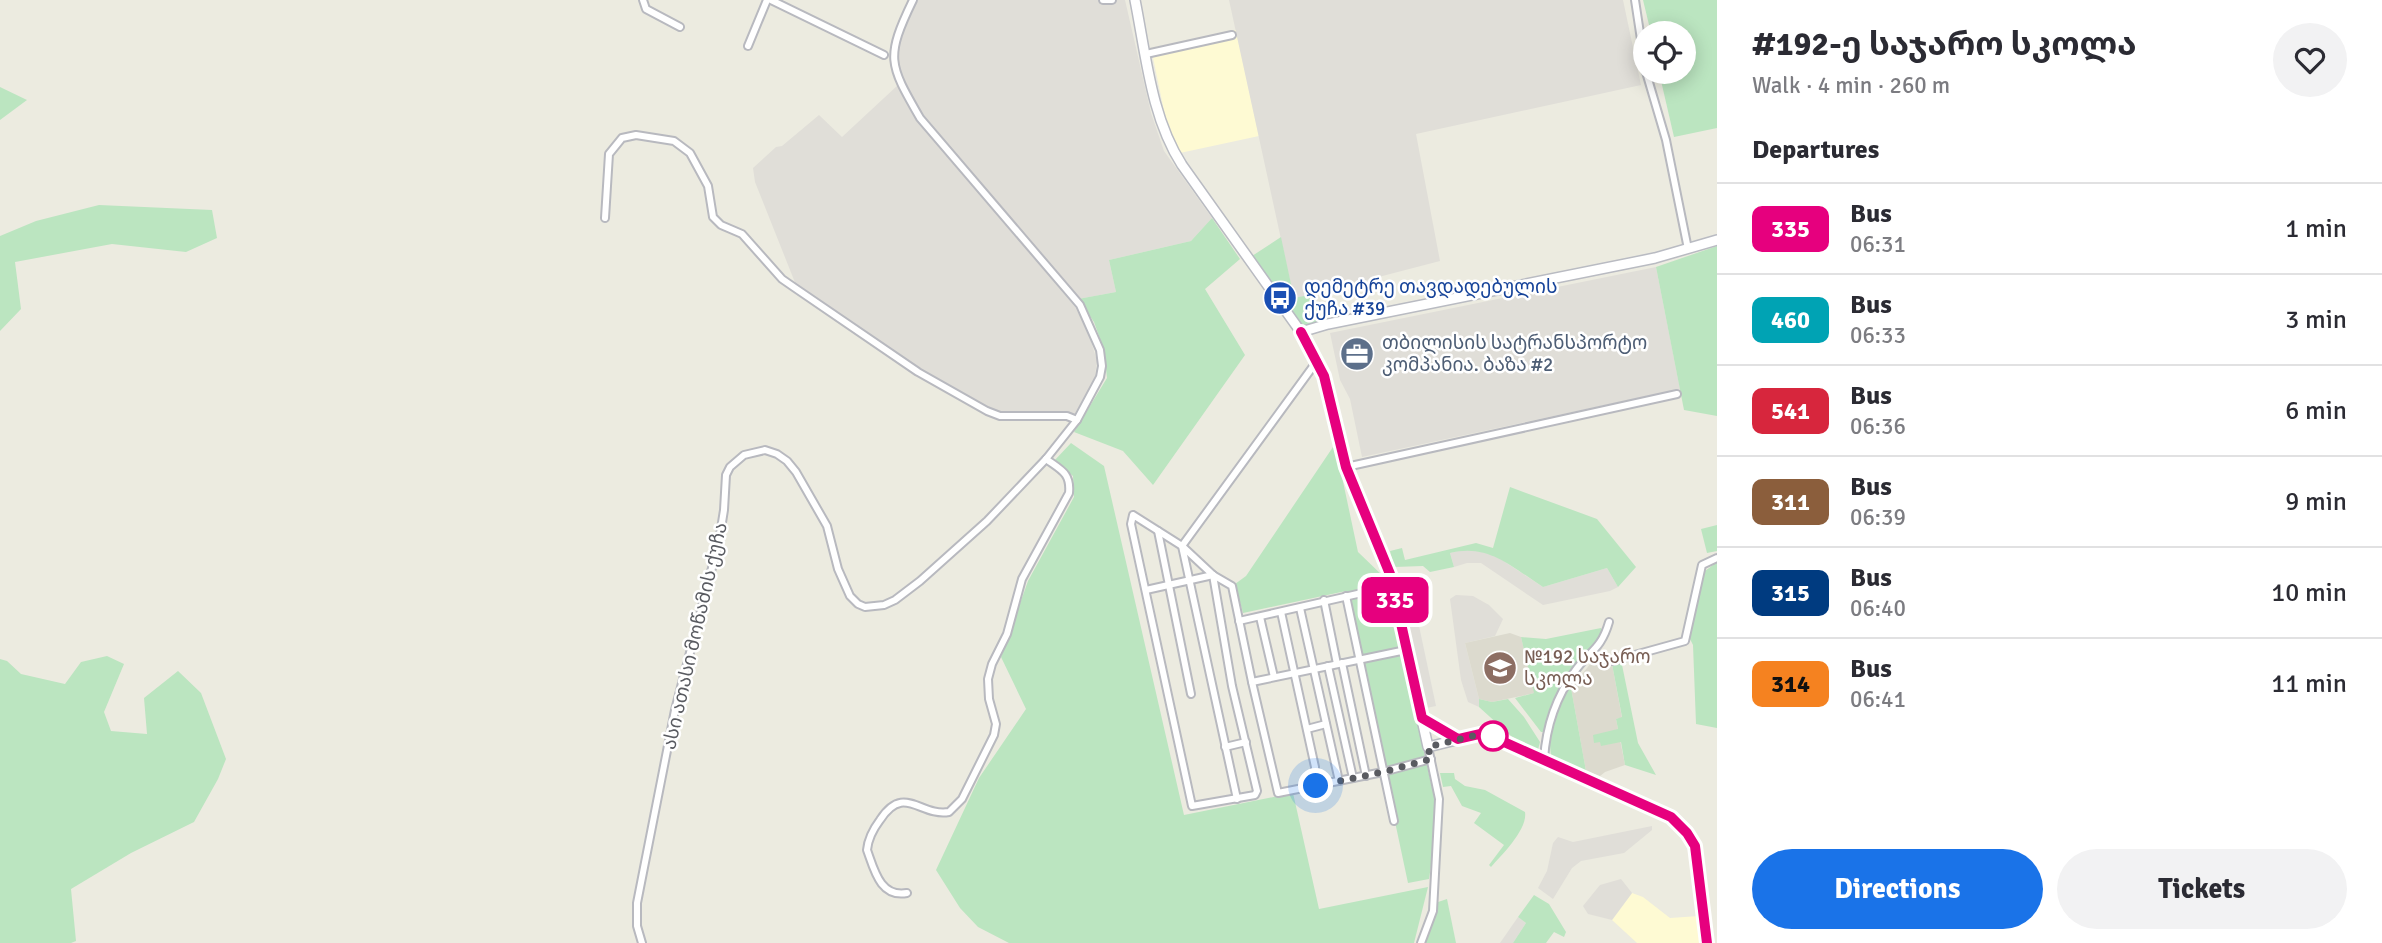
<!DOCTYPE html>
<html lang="en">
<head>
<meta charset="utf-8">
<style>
	:root { --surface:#fff; --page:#f2f2f3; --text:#2b2b33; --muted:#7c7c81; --line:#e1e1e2; --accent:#1a73e8 }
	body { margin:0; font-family:Signika,"Noto Sans Georgian",sans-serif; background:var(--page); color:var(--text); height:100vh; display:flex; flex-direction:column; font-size:26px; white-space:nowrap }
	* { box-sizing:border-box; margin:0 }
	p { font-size:23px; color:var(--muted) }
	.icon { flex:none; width:38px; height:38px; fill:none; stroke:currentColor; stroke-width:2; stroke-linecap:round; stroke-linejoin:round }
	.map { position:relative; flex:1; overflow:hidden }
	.drawer { display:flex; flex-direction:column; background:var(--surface); width:665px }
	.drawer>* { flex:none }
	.badge { padding:0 14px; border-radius:10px; font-size:24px; line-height:46px }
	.fabs { position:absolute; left:1633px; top:21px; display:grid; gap:14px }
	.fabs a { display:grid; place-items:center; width:63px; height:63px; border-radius:50%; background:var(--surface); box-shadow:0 4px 18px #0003; font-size:35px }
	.you { position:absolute; width:35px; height:35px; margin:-18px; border:5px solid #fff; border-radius:50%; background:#1a73e8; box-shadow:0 0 0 10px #1a73e833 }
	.map>.badge { position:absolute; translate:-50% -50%; box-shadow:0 0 0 4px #fff }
	h2 { padding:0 35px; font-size:26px; line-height:63px }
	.round { display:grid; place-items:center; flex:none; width:74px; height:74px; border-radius:37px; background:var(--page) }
	.summary { display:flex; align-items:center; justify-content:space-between; height:119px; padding:0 35px }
	h1 { font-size:33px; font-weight:700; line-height:52px }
	.primary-button { display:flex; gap:14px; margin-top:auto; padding:14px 35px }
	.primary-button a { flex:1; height:80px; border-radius:42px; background:var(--accent); color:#fff; font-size:28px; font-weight:700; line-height:80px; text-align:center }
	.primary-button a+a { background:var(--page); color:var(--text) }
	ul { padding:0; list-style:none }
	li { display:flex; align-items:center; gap:21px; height:91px; padding:0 35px; border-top:2px solid var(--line) }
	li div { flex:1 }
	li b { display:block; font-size:26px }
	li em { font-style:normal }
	li .badge { min-width:77px; font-weight:700; text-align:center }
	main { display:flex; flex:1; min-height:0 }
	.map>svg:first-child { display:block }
	.commercial { fill:#fefad3 }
	.industrial { fill:#e0ded8 }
	.education { fill:#dcdace }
	.green { fill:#bbe5c0 }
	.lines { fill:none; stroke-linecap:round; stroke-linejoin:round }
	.street-casing { stroke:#b8b9bf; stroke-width:10 }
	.secondary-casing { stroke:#b9bbc2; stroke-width:12 }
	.street { stroke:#fff; stroke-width:6 }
	.secondary { stroke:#fff; stroke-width:9 }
	.line-casing { stroke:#fff; stroke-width:16 }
	.line { stroke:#e6007e; stroke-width:10 }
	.walk { stroke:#595b61; stroke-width:7; stroke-dasharray:0 12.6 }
	.stop-dot { fill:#fff; stroke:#e6007e; stroke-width:3.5 }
	.labels { text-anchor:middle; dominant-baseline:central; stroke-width:5; stroke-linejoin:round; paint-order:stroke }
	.transit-label { font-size:19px; fill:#164399; stroke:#fff; text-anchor:start }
	.service-label { font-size:19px; fill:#4e5e75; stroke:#fff; text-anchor:start }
	.street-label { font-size:19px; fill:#595b61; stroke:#fff }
	.education-label { font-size:19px; fill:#785e54; stroke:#fff; text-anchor:start }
</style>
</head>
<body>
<main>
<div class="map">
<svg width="1717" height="943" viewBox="0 0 1717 943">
	<rect width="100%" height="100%" fill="#ecebe0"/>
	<!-- commercial -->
	<g class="commercial">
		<polygon points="1236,30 1259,136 1180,153 1169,135 1151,48"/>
		<polygon points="1632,893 1643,897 1670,918 1699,916 1701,919 1704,943 1637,943 1612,920"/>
	</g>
	<!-- industrial -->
	<g class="industrial">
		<polygon points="918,0 1125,0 1151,113 1164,151 1212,218 1191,241 1109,260 1116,292 1078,299 923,116 908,91 899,65 898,42"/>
		<polygon points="1229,0 1623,0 1641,85 1416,134 1440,261 1294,299"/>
		<polygon points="898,85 916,118 1075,307 1087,328 1097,361 1094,382 1074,415 994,411 915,366 796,285 755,182 753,168 776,147 782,146 819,115 842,137"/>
		<polygon points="1656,267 1680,389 1362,457 1350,399 1340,380 1330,333"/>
		<polygon points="1466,549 1493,554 1543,587 1607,568 1618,587 1610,591 1543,605 1481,563 1467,563 1454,567 1450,553"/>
		<polygon points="1408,574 1436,706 1426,708 1397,579 1397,577"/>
		<polygon points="1456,595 1473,596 1489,605 1503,619 1495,636 1465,643 1479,699 1479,707 1468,702 1461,680 1450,599"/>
		<polygon points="1652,826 1652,830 1624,853 1581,861 1572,868 1553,899 1538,888 1547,871 1553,843 1558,837 1573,842"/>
		<polygon points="1621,879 1632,893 1612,920 1588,914 1583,906 1600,885"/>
		<polygon points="1518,917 1526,923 1513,943 1500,943"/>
	</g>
	<!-- education -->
	<g class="education">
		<polygon points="1510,633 1521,637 1535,693 1492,702 1479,699 1465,643"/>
		<polygon points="1595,658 1612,664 1622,718 1616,719 1625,765 1605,772 1600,776 1586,771 1571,688"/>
	</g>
	<!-- green -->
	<g class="green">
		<polygon points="1643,0 1717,0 1717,128 1674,137 1659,72 1684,72 1684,33 1651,33"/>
		<polygon points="0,87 27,100 0,120"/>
		<polygon points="99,205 212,210 217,238 186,252 112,244 15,262 21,309 0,331 0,236 36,221"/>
		<polygon points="1212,218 1240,259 1205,289 1245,355 1153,485 1123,451 1074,432 1107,378 1104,350 1094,322 1078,299 1116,292 1109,260 1191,241"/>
		<polygon points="1281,237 1294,298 1314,294 1321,324 1303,328 1252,256"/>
		<polygon points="1717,246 1717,416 1684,410 1656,267"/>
		<polygon points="1071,443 1104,466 1184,815 1293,793 1319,909 1428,887 1414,943 1009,943 978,927 960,908 936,870 979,778 1026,709 1001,657 1028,581 1074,497 1073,476 1054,461"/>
		<polygon points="1335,444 1358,552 1384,577 1436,805 1434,846 1429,879 1408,883 1346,591 1243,613 1235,584 1246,576"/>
		<path d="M1510,487L1597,519L1636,567L1618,587L1607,568L1543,587C1512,567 1488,543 1450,553L1454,567L1430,572L1423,566L1394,567L1390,551L1402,548L1405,560L1476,543L1493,548Z"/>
		<polygon points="1717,525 1717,551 1707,553 1701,529"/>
		<polygon points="1717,562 1717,728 1696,724 1693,645 1689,637 1705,571"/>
		<path d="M1601,628L1602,634C1592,649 1583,656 1572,669C1557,685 1551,711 1546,732H1541L1515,698L1534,693L1521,637L1546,639Z"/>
		<polygon points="107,656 124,664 104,712 111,731 147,734 144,698 178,671 201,693 226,759 218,779 194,822 131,853 71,889 76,941 71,943 0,943 0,659 7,661 21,674 65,684 81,662"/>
		<polygon points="1621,660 1638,743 1656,775 1625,765 1621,742 1601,746 1600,742 1594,743 1593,735 1618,729 1616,719 1622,717 1612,664"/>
		<polygon points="1571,688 1586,771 1551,756 1549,736 1565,692"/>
		<polygon points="1479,699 1492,702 1508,699 1524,717 1540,742 1538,750 1511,736 1479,707"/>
		<path d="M1440,773H1454L1455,779L1465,786L1485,790L1525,812C1528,829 1502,855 1491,867L1489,865L1504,845L1474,823L1481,813L1462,806L1451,786L1443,787Z"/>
		<polygon points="1534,895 1549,904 1566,932 1564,937 1554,932 1546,943 1513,943 1526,923 1518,917"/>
		<polygon points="1447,899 1456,943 1425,943 1438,902"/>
	</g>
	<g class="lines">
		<!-- street casing -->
		<g class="street-casing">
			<g id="street">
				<polyline points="643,0 646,9 680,27"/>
				<polyline points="771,0 884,55"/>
				<polyline points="1103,0 1112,0"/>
				<polyline points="1635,0 1645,66"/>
				<polyline points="748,46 767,0"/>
				<polyline points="1146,54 1232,35"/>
				<polyline points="1646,72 1666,140 1688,249"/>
				<polyline points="605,218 609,154 622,138 636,135 674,141 690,153 708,186 713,217 721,225 742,234 782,279 795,288 918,372 987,411 1000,416 1067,416 1077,420"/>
				<polyline points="1346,467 1677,394"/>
				<polygon points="1133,515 1182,546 1213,575 1232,686 1257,791 1255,795 1192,806 1131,524"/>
				<polyline points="1158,531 1191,694"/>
				<polyline points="1213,575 1232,586 1252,682 1406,650"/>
				<polyline points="1146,590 1213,575"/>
				<polyline points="1346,596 1394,821"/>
				<polyline points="1324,600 1337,664"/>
				<polyline points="1300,608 1339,781"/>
				<polyline points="1281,612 1315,767 1316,786"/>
				<polyline points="1260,617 1274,677"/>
				<polyline points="1239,621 1375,590 1391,580"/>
				<polyline points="1593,653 1599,657 1613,661 1685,641 1702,565 1717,558"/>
				<polyline points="1342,663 1366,776"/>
				<polyline points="1328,666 1353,778"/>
				<polyline points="1252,682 1278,793 1383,772 1431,759"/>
				<polyline points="1307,729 1326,724"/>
				<polyline points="1225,747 1246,742"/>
				<path d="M1544,759C1546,728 1556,697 1575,671C1589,651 1601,650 1609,622"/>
				<polyline points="1237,799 1182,546 1317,361"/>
				<path d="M907,893C880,898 874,869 867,850C868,839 874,828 880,820C904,783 920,817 949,812L962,799L994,735L996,724L989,699L988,679L992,664L1007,634L1022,579L1069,493C1071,473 1061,470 1046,459"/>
				<path d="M642,943L637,926V903L675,710L719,541L724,510L726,475L730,467L744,455L765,450L777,454L787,461L796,472L827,526L838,569L850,596L858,604L865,607L884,605L895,600L920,581L987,521L1046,459L1077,420L1100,377L1102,366L1100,350L1080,305L920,118C889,64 885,58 913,0"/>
				<polyline points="1421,943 1433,911 1439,799 1428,747"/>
			</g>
		</g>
		<!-- secondary casing -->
		<g class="secondary-casing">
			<g id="secondary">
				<path d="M1135,0C1146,55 1151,117 1182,165L1303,335L1317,361L1329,393L1346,467L1390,574L1428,747L1484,733L1671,817L1687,833L1694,846L1707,943"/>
				<polyline points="1301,332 1328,324 1655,258 1717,240"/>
				<polyline points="1421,718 1458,739"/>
			</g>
		</g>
		<!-- street -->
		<use href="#street" class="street"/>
		<!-- secondary -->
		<use href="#secondary" class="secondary"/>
	</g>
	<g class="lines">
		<!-- line casing -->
		<g class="line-casing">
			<polyline id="line" points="1301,332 1324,376 1346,467 1390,574 1422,718 1458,739 1484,733 1671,817 1687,833 1695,846 1707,943"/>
		</g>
		<!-- line -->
		<use href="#line" class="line"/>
		<!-- walk -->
		<polyline class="walk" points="1316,786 1383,772 1431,759 1428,747 1484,733 1501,740 1493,736"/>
	</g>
	<!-- icons -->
	<defs>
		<g id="bus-disc" transform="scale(1.75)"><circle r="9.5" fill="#1a4fb4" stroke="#fff"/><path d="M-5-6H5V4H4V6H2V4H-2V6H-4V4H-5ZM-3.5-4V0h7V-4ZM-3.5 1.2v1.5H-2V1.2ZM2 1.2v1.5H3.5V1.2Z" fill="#fff"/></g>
		<g id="office-disc" transform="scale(1.75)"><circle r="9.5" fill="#5c6f8a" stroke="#fff"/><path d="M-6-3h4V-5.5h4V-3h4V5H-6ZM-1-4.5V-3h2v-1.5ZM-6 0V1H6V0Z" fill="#fff"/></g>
		<g id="school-disc" transform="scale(1.75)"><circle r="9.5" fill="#8d6e63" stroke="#fff"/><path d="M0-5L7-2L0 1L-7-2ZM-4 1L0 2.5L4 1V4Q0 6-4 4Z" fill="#fff"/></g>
	</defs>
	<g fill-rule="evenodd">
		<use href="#bus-disc" x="1280" y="298"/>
		<use href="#office-disc" x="1357" y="354"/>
		<use href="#school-disc" x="1500" y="668"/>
	</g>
	<!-- markers -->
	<circle class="stop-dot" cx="1493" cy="736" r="14"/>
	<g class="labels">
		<!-- transit labels -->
		<g class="transit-label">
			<text x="1304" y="287">დემეტრე თავდადებულის<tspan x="1304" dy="22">ქუჩა #39</tspan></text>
		</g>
		<!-- service labels -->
		<g class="service-label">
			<text x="1382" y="343">თბილისის სატრანსპორტო<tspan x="1382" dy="22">კომპანია. ბაზა #2</tspan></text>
		</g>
		<!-- street labels -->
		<g class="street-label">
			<text transform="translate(695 636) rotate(-77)">ასი ათასი მოწამის ქუჩა</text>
		</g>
		<!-- education labels -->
		<g class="education-label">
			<text x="1524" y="657">№192 საჯარო<tspan x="1524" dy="22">სკოლა</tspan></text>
		</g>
	</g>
</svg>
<div class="fabs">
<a><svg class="icon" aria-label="locate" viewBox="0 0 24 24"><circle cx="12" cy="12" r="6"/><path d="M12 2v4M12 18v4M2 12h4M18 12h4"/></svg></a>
</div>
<div class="you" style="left:1316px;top:786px"></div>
<b class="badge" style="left:1395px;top:600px;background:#e6007e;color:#fff">335</b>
</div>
<section class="drawer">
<div class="summary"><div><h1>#192-ე საჯარო სკოლა</h1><p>Walk · 4 min · 260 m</p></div><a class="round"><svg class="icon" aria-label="heart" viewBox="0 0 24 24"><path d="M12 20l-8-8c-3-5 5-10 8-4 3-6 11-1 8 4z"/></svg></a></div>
<h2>Departures</h2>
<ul>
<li><span class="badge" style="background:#e6007e;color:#fff">335</span><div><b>Bus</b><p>06:31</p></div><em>1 min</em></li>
<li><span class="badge" style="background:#00a3b4;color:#fff">460</span><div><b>Bus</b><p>06:33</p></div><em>3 min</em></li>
<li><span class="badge" style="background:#d7263d;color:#fff">541</span><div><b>Bus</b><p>06:36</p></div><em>6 min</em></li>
<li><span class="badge" style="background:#8b5e3c;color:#fff">311</span><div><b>Bus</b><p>06:39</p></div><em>9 min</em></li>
<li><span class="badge" style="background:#003b80;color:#fff">315</span><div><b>Bus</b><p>06:40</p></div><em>10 min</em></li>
<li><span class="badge" style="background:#f58220;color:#111">314</span><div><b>Bus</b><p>06:41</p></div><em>11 min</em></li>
</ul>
<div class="primary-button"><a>Directions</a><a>Tickets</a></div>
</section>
</main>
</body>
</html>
